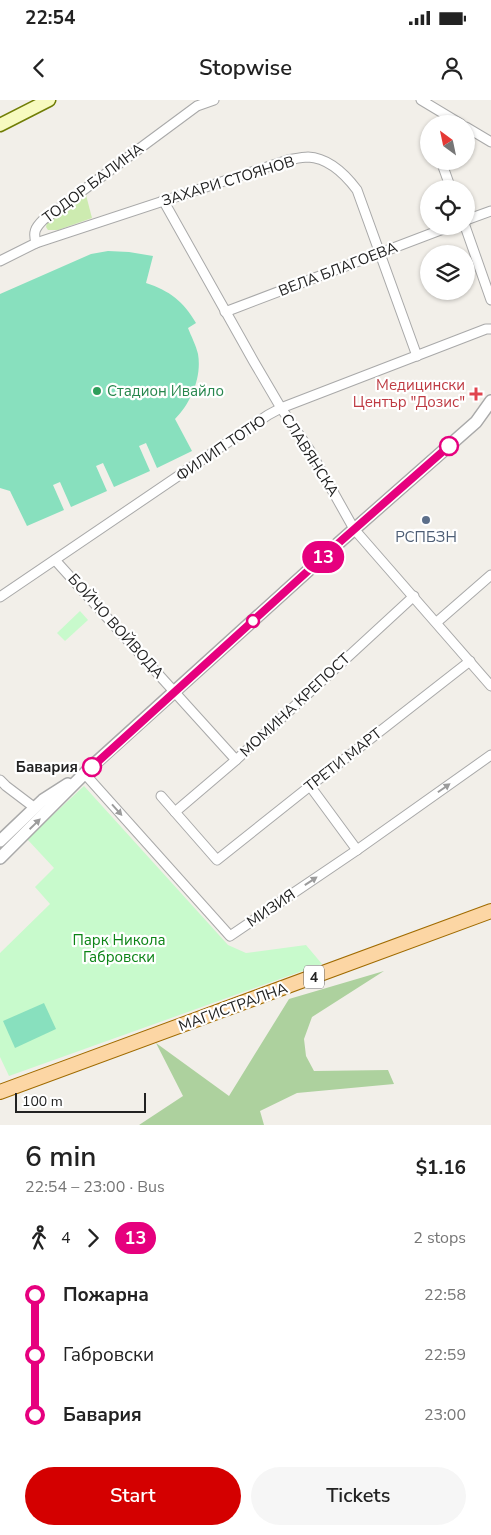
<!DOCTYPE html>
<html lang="en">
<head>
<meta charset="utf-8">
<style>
	:root { --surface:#fff; --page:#f6f6f6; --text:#222; --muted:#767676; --accent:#d40000 }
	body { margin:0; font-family:"Nunito Sans",sans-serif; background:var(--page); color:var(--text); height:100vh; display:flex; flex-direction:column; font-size:19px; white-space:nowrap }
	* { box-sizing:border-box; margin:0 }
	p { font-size:16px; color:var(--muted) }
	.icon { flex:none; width:28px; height:28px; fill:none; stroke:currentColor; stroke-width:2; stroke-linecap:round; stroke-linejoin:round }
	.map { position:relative; height:1025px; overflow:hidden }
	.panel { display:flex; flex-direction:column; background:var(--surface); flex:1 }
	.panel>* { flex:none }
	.badge { padding:0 10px; border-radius:16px; font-size:18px; line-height:32px }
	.needle { width:32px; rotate:327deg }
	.controls { position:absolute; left:420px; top:15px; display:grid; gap:10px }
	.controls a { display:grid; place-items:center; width:55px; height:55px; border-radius:50%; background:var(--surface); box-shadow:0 1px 4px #0004; font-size:25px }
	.scale { position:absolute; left:15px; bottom:12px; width:131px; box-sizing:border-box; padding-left:5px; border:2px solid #222; border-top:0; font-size:14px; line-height:18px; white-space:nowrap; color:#222; -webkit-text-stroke:4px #fff; paint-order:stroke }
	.map>.badge { position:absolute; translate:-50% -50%; box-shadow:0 0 0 2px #fff }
	.legs { display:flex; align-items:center; gap:8px; height:55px; padding:0 25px; font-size:16px }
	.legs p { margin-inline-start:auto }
	.summary { display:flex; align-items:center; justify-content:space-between; height:85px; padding:0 25px }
	h1 { font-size:28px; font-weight:600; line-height:38px }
	.cta { display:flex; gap:10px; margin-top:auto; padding:10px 25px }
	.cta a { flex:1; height:58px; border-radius:30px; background:var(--accent); color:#fff; font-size:20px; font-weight:600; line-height:58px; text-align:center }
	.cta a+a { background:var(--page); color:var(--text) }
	ul { padding:0 25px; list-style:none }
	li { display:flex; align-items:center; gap:18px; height:60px; font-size:19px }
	li i { display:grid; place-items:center; width:8px; height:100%; margin:0 6px; background:currentColor }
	li i::after { content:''; width:12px; height:12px; margin:-6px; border:4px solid; border-radius:50%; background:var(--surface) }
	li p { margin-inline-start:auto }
	li:first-child i { background:linear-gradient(#0000 50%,currentColor 0) }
	li:last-child i { background:linear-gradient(currentColor 50%,#0000 0) }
	.status { display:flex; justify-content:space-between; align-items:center; height:35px; padding:0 25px; background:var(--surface); direction:ltr }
	.status svg { height:14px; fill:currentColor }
	header { display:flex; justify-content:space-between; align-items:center; height:65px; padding:0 25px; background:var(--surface); font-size:22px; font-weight:600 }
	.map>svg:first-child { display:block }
	.grass { fill:#cdebb0 }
	.forest { fill:#add19e }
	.park { fill:#c8facc }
	.pitch { fill:#88e0be }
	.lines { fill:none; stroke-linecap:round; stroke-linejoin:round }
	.minor-casing { stroke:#a9a9a9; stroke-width:11 }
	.tertiary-casing { stroke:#a9a9a9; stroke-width:14 }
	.secondary-casing { stroke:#707d05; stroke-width:15 }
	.primary-casing { stroke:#a06b00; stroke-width:16 }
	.minor { stroke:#fff; stroke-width:9 }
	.tertiary { stroke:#fff; stroke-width:11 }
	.secondary { stroke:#f7fabf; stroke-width:12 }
	.primary { stroke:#fcd6a4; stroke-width:14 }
	.oneway { fill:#9c9c9c }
	.line-1-casing { stroke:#fff; stroke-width:11 }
	.line-1 { stroke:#e6007e; stroke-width:8 }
	.leisure-dot { fill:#2e9e5b; stroke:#fff; stroke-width:2 }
	.health-dot { fill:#e0444e; stroke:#fff; stroke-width:2 }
	.stop-1-dot { fill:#fff; stroke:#e6007e; stroke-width:2.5 }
	.service-dot { fill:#5c6f8a; stroke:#fff; stroke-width:2 }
	.labels { text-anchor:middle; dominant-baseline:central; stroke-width:4.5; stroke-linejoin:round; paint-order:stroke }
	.shield { fill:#fff; stroke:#646464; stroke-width:1 }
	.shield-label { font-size:14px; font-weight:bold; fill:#222 }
	.street-label { font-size:15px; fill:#222; stroke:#fff }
	.health-label { font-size:15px; fill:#be3a42; stroke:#fff; text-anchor:end }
	.leisure-label { font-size:15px; fill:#27864d; stroke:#fff; text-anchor:start }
	.service-label { font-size:15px; fill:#4e5e75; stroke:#fff }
	.stop-label { font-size:15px; font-weight:bold; fill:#222; stroke:#fff; text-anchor:end }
	.park-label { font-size:15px; fill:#0c8416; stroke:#fff }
</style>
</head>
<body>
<div class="status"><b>22:54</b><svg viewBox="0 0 49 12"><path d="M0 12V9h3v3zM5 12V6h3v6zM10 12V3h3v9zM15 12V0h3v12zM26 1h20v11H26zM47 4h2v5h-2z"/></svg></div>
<header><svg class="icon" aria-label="back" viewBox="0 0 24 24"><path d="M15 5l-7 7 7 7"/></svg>Stopwise<svg class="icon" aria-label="person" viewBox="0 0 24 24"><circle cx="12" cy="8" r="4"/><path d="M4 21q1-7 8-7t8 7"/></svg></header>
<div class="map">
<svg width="491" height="1025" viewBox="0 0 491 1025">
	<rect width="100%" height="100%" fill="#f2efe9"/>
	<!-- grass -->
	<polygon class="grass" points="86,95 92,118 58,130 48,130 46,127 47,123"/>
	<!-- forest -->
	<polygon class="forest" points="384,871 312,917 304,939 306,956 314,971 388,970 394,984 297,993 260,1011 264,1025 139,1025 183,996 156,943 229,996 289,899"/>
	<!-- park -->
	<g class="park">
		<polygon points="80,511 88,520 65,541 57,533"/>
		<polygon points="84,686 228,845 246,853 306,845 322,864 9,976 0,957 0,853 50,804 35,787 54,768 27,739"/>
	</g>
	<!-- pitch -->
	<g class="pitch">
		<path d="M108,151L129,152L153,156L146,183C170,191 183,201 196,223L188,228C191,236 196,245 198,254C202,277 191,303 175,319L192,351L157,368L146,343L139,346L150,371L114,387L103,363L96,366L107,391L71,407L60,382L53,385L64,410L27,426L10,391L0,388V194L91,154Z"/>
		<polygon points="44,903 56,929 15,948 3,921"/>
	</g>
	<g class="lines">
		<!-- minor casing -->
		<g class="minor-casing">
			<g id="minor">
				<polyline points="421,0 461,24"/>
				<polyline points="466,27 491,42"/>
				<polyline points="441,61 451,89"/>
				<polyline points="163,100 254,262 281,308 309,349 354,429 491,586"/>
				<polyline points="466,120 491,111"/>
				<polyline points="465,126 491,200"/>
				<path d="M36,143L288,60C294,59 302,57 308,57C329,58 345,74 357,90L417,256"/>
				<path d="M0,161L36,143C33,132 35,128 43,120L197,6L214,0"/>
				<polyline points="225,212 451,126"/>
				<polyline points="55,460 236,660"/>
				<polyline points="0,497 268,315 281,308 486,229 491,229"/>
				<polyline points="437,522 491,475"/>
				<polyline points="84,673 230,836 357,750 491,655"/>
				<polyline points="0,680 6,686 35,708"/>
				<polyline points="310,686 357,750"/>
				<polyline points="161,696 217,760 310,686 470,561"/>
				<polyline points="175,712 236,660 414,496"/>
			</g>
		</g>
		<!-- tertiary casing -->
		<g class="tertiary-casing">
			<g id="tertiary">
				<polyline points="0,741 43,700 68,684"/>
				<polyline points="0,758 91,667 342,440 476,322 491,301"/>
			</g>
		</g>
		<!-- secondary casing -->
		<g class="secondary-casing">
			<polyline id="secondary" points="0,25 49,0"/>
		</g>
		<!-- primary casing -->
		<g class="primary-casing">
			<polyline id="primary" points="0,992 491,811"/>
		</g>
		<!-- minor -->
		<use href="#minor" class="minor"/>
		<!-- tertiary -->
		<use href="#tertiary" class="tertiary"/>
		<!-- secondary -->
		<use href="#secondary" class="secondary"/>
		<!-- primary -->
		<use href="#primary" class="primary"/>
	</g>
	<!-- one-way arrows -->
	<defs><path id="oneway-solid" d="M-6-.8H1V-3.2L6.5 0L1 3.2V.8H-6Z" transform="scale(1.25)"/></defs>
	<g class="oneway">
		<use href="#oneway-solid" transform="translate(444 688) rotate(-35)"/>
		<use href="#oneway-solid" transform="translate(117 710) rotate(48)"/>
		<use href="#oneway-solid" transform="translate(35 724) rotate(-44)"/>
		<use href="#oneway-solid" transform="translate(311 781) rotate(-34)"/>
	</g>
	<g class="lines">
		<!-- line-1 casing -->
		<g class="line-1-casing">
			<polyline id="line-1" points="92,667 342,440 449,346"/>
		</g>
		<!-- line-1 -->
		<use href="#line-1" class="line-1"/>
	</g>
	<!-- markers -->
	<circle class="leisure-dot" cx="97" cy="291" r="5"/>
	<path class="health-dot" d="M473.5 286.5h5v5h5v5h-5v5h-5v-5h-5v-5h5z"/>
	<g class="stop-1-dot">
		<circle cx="449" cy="346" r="9"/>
		<circle cx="253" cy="521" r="6"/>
		<circle cx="92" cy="667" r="9"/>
	</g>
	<circle class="service-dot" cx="426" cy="420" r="5"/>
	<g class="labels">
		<!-- shield labels -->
		<rect class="shield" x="304" y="865.5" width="20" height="23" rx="4"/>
		<g class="shield-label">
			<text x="314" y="877">4</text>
		</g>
		<!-- street labels -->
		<g class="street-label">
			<text transform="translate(228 81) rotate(-17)">ЗАХАРИ СТОЯНОВ</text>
			<text transform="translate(93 83) rotate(-37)">ТОДОР БАЛИНА</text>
			<text transform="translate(338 169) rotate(-21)">ВЕЛА БЛАГОЕВА</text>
			<text transform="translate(221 348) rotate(-34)">ФИЛИП ТОТЮ</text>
			<text transform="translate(310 355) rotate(58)">СЛАВЯНСКА</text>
			<text transform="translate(116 526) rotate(48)">БОЙЧО ВОЙВОДА</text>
			<text transform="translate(295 605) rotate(-43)">МОМИНА КРЕПОСТ</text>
			<text transform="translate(343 660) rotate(-38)">ТРЕТИ МАРТ</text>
			<text transform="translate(271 808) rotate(-34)">МИЗИЯ</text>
			<text transform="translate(233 907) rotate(-20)">МАГИСТРАЛНА</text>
		</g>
		<!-- health labels -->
		<g class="health-label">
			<text x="465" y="285">Медицински<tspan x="465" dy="17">Център "Дозис"</tspan></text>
		</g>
		<!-- leisure labels -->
		<g class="leisure-label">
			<text x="107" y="291">Стадион Ивайло</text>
		</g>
		<!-- service labels -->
		<g class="service-label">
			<text x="426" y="437">РСПБЗН</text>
		</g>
		<!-- stop labels -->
		<g class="stop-label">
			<text x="78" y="667">Бавария</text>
		</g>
		<!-- park labels -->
		<g class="park-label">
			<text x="119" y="840">Парк Никола<tspan x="119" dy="17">Габровски</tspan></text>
		</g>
	</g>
</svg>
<div class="controls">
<a><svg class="needle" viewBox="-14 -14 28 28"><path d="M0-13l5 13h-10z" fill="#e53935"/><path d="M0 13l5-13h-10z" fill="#767676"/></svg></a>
<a><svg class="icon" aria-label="locate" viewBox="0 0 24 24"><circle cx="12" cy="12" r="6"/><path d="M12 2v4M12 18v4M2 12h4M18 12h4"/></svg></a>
<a><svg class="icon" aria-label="layers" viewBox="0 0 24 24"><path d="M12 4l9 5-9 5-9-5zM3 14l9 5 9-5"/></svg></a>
</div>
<div class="scale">100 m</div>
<b class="badge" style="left:323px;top:457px;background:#e6007e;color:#fff">13</b>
</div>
<section class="panel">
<div class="summary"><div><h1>6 min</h1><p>22:54 – 23:00 · Bus</p></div><b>$1.16</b></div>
<div class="legs"><svg class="icon" aria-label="walk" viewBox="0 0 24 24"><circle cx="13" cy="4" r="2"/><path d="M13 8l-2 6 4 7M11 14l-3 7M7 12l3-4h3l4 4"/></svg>4<svg class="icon" aria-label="forward" viewBox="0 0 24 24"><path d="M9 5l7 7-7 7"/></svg><b class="badge" style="background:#e6007e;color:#fff">13</b><p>2 stops</p></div>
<ul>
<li><i style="color:#e6007e"></i><b>Пожарна</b><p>22:58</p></li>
<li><i style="color:#e6007e"></i><span>Габровски</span><p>22:59</p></li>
<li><i style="color:#e6007e"></i><b>Бавария</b><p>23:00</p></li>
</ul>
<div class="cta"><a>Start</a><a>Tickets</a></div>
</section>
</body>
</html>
